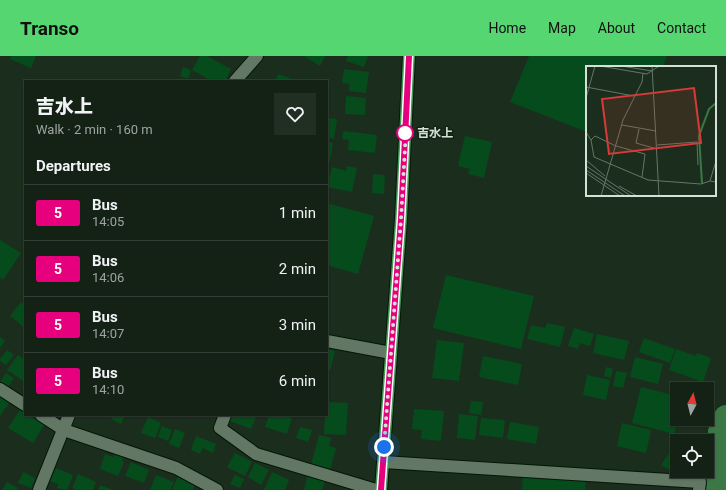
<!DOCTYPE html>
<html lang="en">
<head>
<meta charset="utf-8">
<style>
	:root { --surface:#142216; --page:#212f23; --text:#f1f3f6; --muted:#9da4a1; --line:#333f35; --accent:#56d671 }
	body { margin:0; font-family:Roboto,"Noto Sans JP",sans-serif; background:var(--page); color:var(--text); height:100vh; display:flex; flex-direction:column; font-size:15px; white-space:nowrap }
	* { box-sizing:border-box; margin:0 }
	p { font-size:13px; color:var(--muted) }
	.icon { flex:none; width:22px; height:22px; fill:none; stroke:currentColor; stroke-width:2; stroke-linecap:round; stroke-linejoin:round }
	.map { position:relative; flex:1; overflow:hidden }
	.side { position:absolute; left:24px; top:24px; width:304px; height:336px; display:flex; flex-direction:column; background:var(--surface); border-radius:0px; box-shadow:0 1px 3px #0004,0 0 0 1px var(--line) }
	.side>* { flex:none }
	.badge { padding:0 8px; border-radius:3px; font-size:14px; line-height:26px }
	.needle { width:26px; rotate:7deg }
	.controls { position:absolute; left:670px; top:326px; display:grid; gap:8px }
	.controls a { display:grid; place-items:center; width:44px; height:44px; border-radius:0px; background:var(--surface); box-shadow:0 1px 3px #0004,0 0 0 1px var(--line); font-size:20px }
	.you { position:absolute; width:20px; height:20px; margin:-10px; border:3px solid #fff; border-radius:50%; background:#1a73e8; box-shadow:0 0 0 6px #1a73e833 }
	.map>.badge { position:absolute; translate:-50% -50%; box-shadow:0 0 0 2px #fff }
	h2 { padding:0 12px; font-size:15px; line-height:36px }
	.round { display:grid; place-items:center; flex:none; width:42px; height:42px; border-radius:0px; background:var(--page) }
	.head { display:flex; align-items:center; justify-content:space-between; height:68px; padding:0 12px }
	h1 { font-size:19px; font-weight:800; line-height:30px }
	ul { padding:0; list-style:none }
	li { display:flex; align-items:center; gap:12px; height:56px; padding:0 12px; border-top:1px solid var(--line) }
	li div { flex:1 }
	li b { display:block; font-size:15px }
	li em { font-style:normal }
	li .badge { min-width:44px; font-weight:700; text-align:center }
	header { display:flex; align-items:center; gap:24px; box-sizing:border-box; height:56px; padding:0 20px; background:var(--accent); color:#111 }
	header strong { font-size:19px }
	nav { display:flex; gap:22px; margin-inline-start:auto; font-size:14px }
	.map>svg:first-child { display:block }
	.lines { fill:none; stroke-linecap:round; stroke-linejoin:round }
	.river { stroke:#3b7846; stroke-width:24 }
	.building { fill:#064b1c }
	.minor-casing { stroke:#051607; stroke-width:14 }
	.major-casing { stroke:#051607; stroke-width:14 }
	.minor { stroke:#627764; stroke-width:12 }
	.major { stroke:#429957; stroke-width:12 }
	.line-casing { stroke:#fff; stroke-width:9 }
	.line { stroke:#e6007e; stroke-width:6 }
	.walk { stroke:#d5e1d6; stroke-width:4; stroke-dasharray:0 7.2 }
	.stop-dot { fill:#fff; stroke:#e6007e; stroke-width:2 }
	.labels { text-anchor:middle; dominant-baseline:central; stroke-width:3; stroke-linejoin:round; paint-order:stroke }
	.stop-label { font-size:12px; font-weight:bold; fill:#d5e1d6; stroke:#122414; text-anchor:start }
	.inset-river { fill:none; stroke:#3b7846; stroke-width:2 }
	.inset-road { fill:none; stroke:#657668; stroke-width:1 }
	.view { fill:#d63a39; fill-opacity:0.15; stroke:#d63a39; stroke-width:2 }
	.inset-edge { fill:none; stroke:#d5e1d6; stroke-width:2 }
</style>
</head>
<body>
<header>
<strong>Transo</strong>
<nav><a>Home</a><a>Map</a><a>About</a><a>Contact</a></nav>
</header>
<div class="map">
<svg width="726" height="434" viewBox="0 0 726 434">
	<rect width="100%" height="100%" fill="#1b2e1e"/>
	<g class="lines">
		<!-- river -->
		<polyline class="river" points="717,434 720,376 726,361"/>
	</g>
	<!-- building -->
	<g class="building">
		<polygon points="11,0 36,0 31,12 10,3"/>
		<polygon points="200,0 207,0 231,13 225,25 212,25 192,14"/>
		<polygon points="304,0 325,0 320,10"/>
		<polygon points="348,0 368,0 364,11 346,5"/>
		<polygon points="529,0 667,0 663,11 587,11 587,76 510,46"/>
		<polygon points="183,11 191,14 188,23 180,20"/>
		<polygon points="344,13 369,16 366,37 349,35 350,28 342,27"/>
		<polygon points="278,18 292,23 292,25 275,25"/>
		<polygon points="346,40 366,42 365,59 345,58"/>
		<polygon points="328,62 337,63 334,83 327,82"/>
		<polygon points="343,75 377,79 375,97 348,94 349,84 342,83"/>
		<polygon points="465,80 492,86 484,122 468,118 470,113 458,110"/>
		<polygon points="327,85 333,87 330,105 327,104"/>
		<polygon points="347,110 357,112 352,136 327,131 332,111 346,115"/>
		<polygon points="373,118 385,119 384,138 372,137"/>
		<polygon points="327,147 374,160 358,218 327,209"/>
		<polygon points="0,184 21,197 3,224 0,222"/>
		<polygon points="446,219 534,240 521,293 433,272"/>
		<polygon points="21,246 25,249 25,272 10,260"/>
		<polygon points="547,267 565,271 560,291 527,283 531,269 545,272"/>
		<polygon points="574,272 594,278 590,290 580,287 578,293 568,290"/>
		<polygon points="597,278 629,285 624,304 593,297"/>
		<polygon points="0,281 5,285 0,292"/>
		<polygon points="644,282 675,293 670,307 639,296"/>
		<polygon points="437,284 464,287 459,325 432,322"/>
		<polygon points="327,293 335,295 330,315 327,314"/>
		<polygon points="676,293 696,300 697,297 711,302 703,326 669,314"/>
		<polygon points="7,294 14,299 6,309 0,305 0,303"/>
		<polygon points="18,299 25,304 25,326 7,314"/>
		<polygon points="483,300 522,308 518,329 479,321"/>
		<polygon points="635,301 663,308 658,328 630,321"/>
		<polygon points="606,311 613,313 611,322 604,320"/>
		<polygon points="616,315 627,317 623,332 613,330"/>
		<polygon points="6,317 14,322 8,331 0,326"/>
		<polygon points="587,319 610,324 606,344 583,339"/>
		<polygon points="641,331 677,340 677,363 678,363 674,378 632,367"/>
		<polygon points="0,335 12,343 0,360"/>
		<polygon points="471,345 483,346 481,359 469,357"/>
		<polygon points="327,346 348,347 346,379 324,378 325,359 327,359"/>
		<polygon points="414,353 444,355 441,385 421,383 422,374 412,373"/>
		<polygon points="20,354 25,357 25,359 28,359 44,369 33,387 8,372"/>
		<polygon points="459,358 478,360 475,384 457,382"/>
		<polygon points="107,359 125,359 121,368 111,363 112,361"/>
		<polygon points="226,359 257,359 251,373 225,363"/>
		<polygon points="273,359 281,359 292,362 287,378 265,371 269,360 272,361"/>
		<polygon points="148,361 161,367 155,382 141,377"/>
		<polygon points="481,362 505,364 503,382 479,379"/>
		<polygon points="510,366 539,371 536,388 507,383"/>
		<polygon points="622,367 651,374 646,397 617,390"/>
		<polygon points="162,370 172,374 168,385 158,381"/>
		<polygon points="300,371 312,374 308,386 296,382"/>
		<polygon points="175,373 185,377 179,392 169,388"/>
		<polygon points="319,379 331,382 329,390 336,392 330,414 311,409"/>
		<polygon points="196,380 216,388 213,397 203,392 200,398 191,394"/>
		<polygon points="677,390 677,410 674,416 661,409 670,396"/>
		<polygon points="115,396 124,399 122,405 124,406 118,420 100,413 105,398 113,401"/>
		<polygon points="235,397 252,406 245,420 227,411"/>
		<polygon points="131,406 149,414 144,427 125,420"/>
		<polygon points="255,407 269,414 261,429 248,421"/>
		<polygon points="56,412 73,419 67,434 57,432 58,428 50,425"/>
		<polygon points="586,414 585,434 522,434 523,418"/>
		<polygon points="23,416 35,422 31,432 18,427"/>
		<polygon points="272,416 289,424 285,434 264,434"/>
		<polygon points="308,417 326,421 322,434 304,434"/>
		<polygon points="78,418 96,426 93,434 76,434 72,432"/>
		<polygon points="156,419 174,426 170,434 150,434"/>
		<polygon points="235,419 244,423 240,432 230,428"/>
		<polygon points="178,420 196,427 193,434 172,434"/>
		<polygon points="7,426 18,432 16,434 2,434"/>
		<polygon points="100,429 113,434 98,434"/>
	</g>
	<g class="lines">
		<!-- minor casing -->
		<g class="minor-casing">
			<g id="minor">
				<polyline points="235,25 257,0"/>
				<polyline points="327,285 391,297"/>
				<polyline points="0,333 25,349"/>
				<polyline points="41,359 64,374 176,412 217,434"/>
				<polyline points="225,359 220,372 256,398 376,434"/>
				<polyline points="383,406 700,426 699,434"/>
				<polyline points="39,434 69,359"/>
			</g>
		</g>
		<!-- major casing -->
		<g class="major-casing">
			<polyline id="major" points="381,434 401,163 409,0"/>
		</g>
		<!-- minor -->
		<use href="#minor" class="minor"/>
		<!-- major -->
		<use href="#major" class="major"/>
	</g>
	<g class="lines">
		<!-- line casing -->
		<g class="line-casing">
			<polyline id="line" points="381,434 401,163 409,0"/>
		</g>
		<!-- line -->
		<use href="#line" class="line"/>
		<!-- walk -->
		<polyline class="walk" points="384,391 401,163 406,74 405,77"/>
	</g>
	<!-- markers -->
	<circle class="stop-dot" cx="405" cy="77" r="8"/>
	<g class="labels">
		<!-- stop labels -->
		<g class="stop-label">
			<text x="417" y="77">吉水上</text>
		</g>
	</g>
	<!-- overview -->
	<g transform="translate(586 10)">
		<rect width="130" height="130" fill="#1b2e1e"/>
		<path class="inset-river" d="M116,117L113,70L123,43L130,37"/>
		<path class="inset-road" d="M14,0L61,8L73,0M35,0L66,5M66,0L73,130M0,21L48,30M0,32L9,0M36,59L70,65M53,63L50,77L71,83M0,66L5,74L8,91L62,114L115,118L124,115L130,116M5,74L9,70L30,80L59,88L56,111M71,79L111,76L112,99M0,94L19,110M0,100L45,130M0,104L39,130M0,107L34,130M124,115L130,95M33,120L51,130M15,130L37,54L56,16L57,7"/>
		<path class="view" d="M108,22L115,77L23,88L16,33Z"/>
		<rect width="130" height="130" class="inset-edge"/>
	</g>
</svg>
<div class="controls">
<a><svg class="needle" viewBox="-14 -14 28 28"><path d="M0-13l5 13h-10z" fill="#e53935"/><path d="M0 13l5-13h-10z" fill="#9da4a1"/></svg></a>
<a><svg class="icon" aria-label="locate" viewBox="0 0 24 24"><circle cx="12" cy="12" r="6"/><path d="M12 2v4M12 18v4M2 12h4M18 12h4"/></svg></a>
</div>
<div class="you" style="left:384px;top:391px"></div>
<section class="side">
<div class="head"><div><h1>吉水上</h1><p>Walk · 2 min · 160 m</p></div><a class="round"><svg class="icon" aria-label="heart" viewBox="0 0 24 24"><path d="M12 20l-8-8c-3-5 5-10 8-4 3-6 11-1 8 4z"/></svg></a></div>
<h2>Departures</h2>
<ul>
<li><span class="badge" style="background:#e6007e;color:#fff">5</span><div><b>Bus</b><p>14:05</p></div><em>1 min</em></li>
<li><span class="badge" style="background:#e6007e;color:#fff">5</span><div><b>Bus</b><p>14:06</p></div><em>2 min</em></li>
<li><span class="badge" style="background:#e6007e;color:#fff">5</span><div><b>Bus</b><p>14:07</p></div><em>3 min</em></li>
<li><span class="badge" style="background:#e6007e;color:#fff">5</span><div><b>Bus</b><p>14:10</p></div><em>6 min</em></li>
</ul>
</section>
</div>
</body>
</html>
